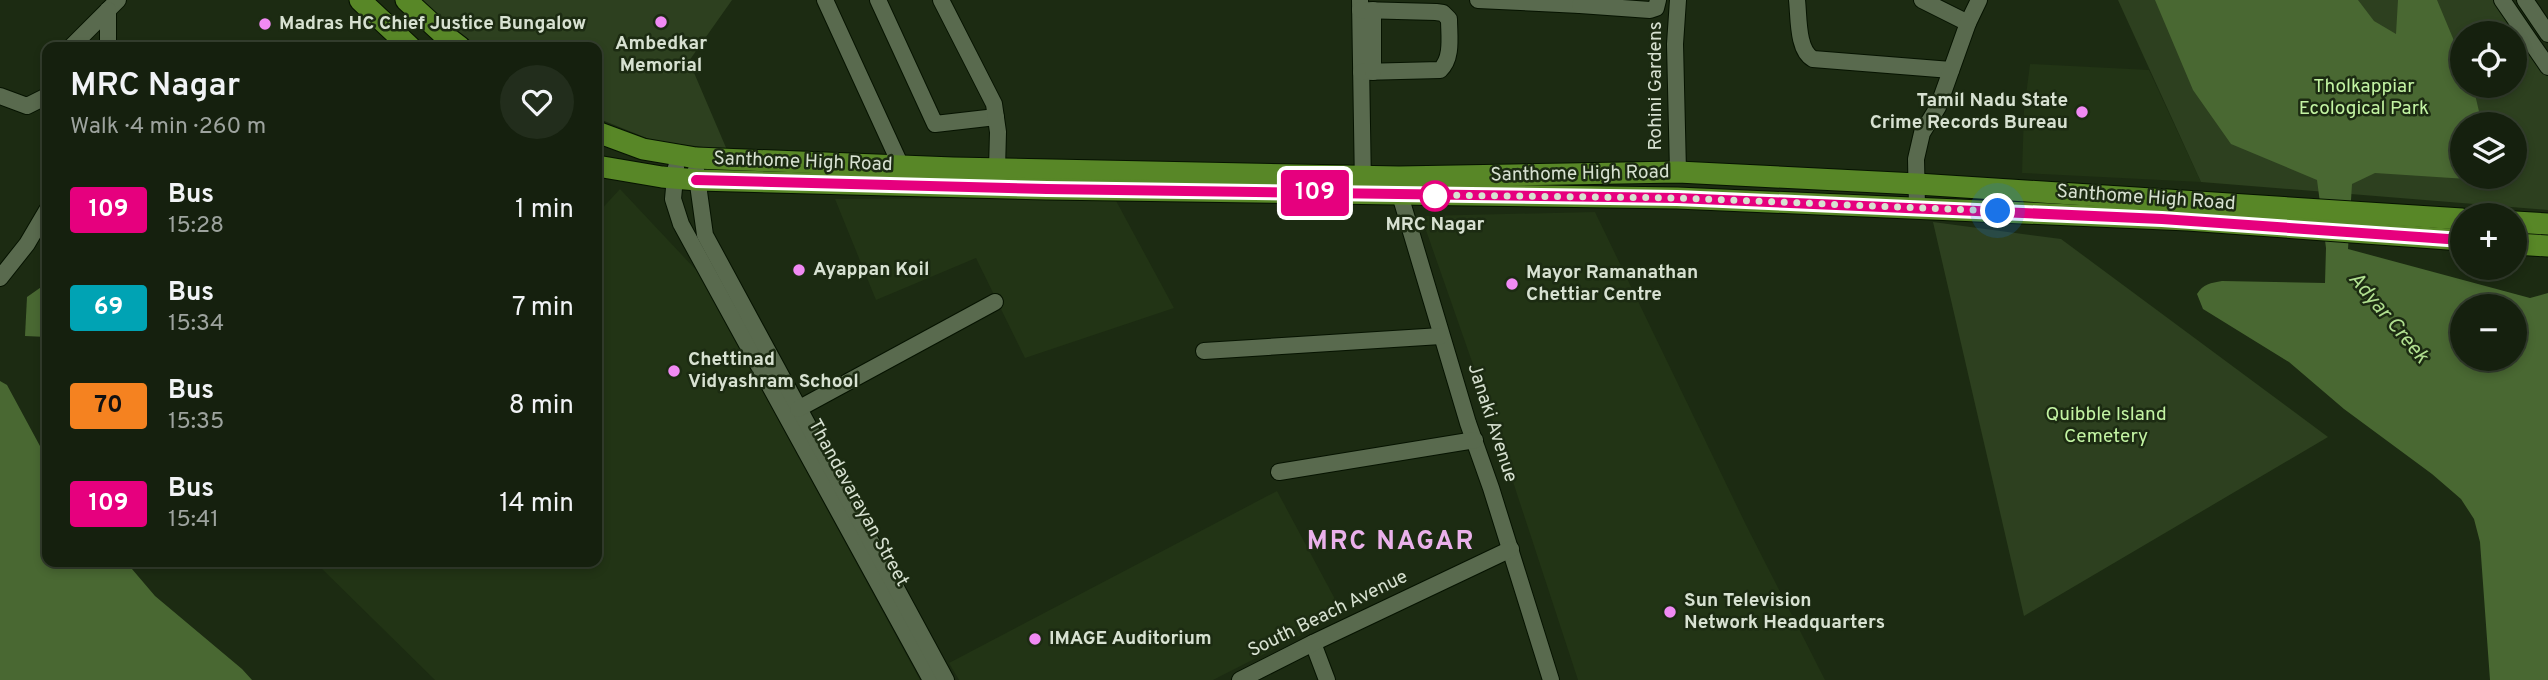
<!DOCTYPE html>
<html lang="en">
<head>
<meta charset="utf-8">
<style>
	:root { --surface:#15200e; --page:#222d1c; --text:#f1f3f6; --muted:#9da39e; --line:#343e2e }
	body { margin:0; font-family:Overpass,sans-serif; background:var(--page); color:var(--text); height:100vh; display:flex; flex-direction:column; font-size:26px; white-space:nowrap }
	* { box-sizing:border-box; margin:0 }
	p { font-size:23px; color:var(--muted) }
	.icon { flex:none; width:38px; height:38px; fill:none; stroke:currentColor; stroke-width:2; stroke-linecap:round; stroke-linejoin:round }
	.map { position:relative; flex:1; overflow:hidden }
	.side { position:absolute; left:42px; top:42px; width:560px; height:525px; display:flex; flex-direction:column; background:var(--surface); border-radius:14px; box-shadow:0 4px 10px #0003,0 0 0 2px var(--line) }
	.side>* { flex:none }
	.badge { padding:0 14px; border-radius:5px; font-size:24px; line-height:46px }
	.fabs { position:absolute; left:2450px; top:21px; display:grid; gap:14px }
	.fabs a { display:grid; place-items:center; width:77px; height:77px; border-radius:50%; background:var(--surface); box-shadow:0 4px 10px #0003,0 0 0 2px var(--line); font-size:35px }
	.you { position:absolute; width:35px; height:35px; margin:-18px; border:5px solid #fff; border-radius:50%; background:#1a73e8; box-shadow:0 0 0 10px #1a73e833 }
	.map>.badge { position:absolute; translate:-50% -50%; box-shadow:0 0 0 4px #fff }
	.round { display:grid; place-items:center; flex:none; width:74px; height:74px; border-radius:37px; background:var(--page) }
	.headline { display:flex; align-items:center; justify-content:space-between; height:119px; padding:0 28px }
	h1 { font-size:33px; font-weight:600; line-height:52px }
	ul { padding:0; list-style:none }
	li { display:flex; align-items:center; gap:21px; height:98px; padding:0 28px }
	li div { flex:1 }
	li b { display:block; font-size:26px }
	li em { font-style:normal }
	li .badge { min-width:77px; font-weight:700; text-align:center }
	.map>svg:first-child { display:block }
	.built { fill:#223415 }
	.green { fill:#2d401f; fill-rule:evenodd }
	.water { fill:#496832; fill-rule:evenodd }
	.lines { fill:none; stroke-linecap:round; stroke-linejoin:round }
	.minor-casing { stroke:#061300; stroke-width:18 }
	.major-casing { stroke:#061300; stroke-width:23 }
	.minor { stroke:#596a4e; stroke-width:16 }
	.major { stroke:#588727; stroke-width:21 }
	.line-casing { stroke:#fff; stroke-width:16 }
	.line { stroke:#e6007e; stroke-width:10 }
	.walk { stroke:#d7e1d1; stroke-width:7; stroke-dasharray:0 12.6 }
	.poi-dot { fill:#f18af4; stroke:#1c2b12; stroke-width:2.5 }
	.stop-dot { fill:#fff; stroke:#e6007e; stroke-width:3.5 }
	.labels { text-anchor:middle; dominant-baseline:central; stroke-width:5; stroke-linejoin:round; paint-order:stroke }
	.poi-label { font-size:19px; font-weight:bold; fill:#d7e1d1; stroke:#1c2b12; text-anchor:start }
	.street-label { font-size:19px; fill:#d7e1d1; stroke:#1c2b12 }
	.park-label { font-size:19px; fill:#c3f4a3; stroke:#1c2b12 }
	.stop-label { font-size:19px; font-weight:bold; fill:#d7e1d1; stroke:#1c2b12 }
	.water-label { font-size:21px; font-style:italic; fill:#b0df8f; stroke:#1c2b12 }
	.district-label { font-size:26px; font-weight:bold; letter-spacing:2px; fill:#eab1eb; stroke:#1c2b12 }
</style>
</head>
<body>
<div class="map">
<svg width="2548" height="680" viewBox="0 0 2548 680">
	<rect width="100%" height="100%" fill="#1c2b12"/>
	<!-- built -->
	<g class="built">
		<polygon points="2030,64 2149,70 2201,182 2022,173 2024,111"/>
		<polygon points="620,189 697,271 920,680 435,680 315,562 597,562 597,214"/>
		<polygon points="1114,197 1174,308 1025,358 976,258 876,300 835,199"/>
		<polygon points="1595,212 1746,525 1825,680 1578,680 1497,433 1421,216"/>
		<polygon points="1277,491 1343,614 1213,680 959,680 949,663"/>
	</g>
	<!-- green -->
	<g class="green">
		<polygon points="420,0 732,0 689,61 727,150 654,141 597,118 597,47 474,47 442,24"/>
		<path d="M2118,0H2498L2548,75V210L2201,182ZM2462,33H2515V86H2462ZM2462,124H2515V177H2462Z"/>
		<polygon points="1933,222 2061,239 2328,437 2024,616"/>
	</g>
	<!-- water -->
	<g class="water">
		<path d="M2155,0H2358L2374,21L2396,34L2398,0H2437L2462,60V86H2473L2482,124H2462V177H2469L2467,179L2375,173L2352,184L2348,249L2530,298L2548,293V680H2490L2480,542L2474,519L2461,499L2432,474L2344,409L2289,362L2203,309L2197,294C2203,284 2211,283 2222,281L2325,283L2326,248L2317,180L2231,144L2193,90ZM2462,306H2515V359H2462Z"/>
		<polygon points="47,283 47,337 25,336 27,297"/>
		<polygon points="0,381 7,385 47,459 47,562 126,562 155,596 242,669 252,680 0,680"/>
	</g>
	<g class="lines">
		<!-- minor casing -->
		<g class="minor-casing">
			<g id="minor">
				<polyline points="825,0 901,166"/>
				<polyline points="878,0 935,124 996,117"/>
				<polyline points="941,0 994,104 998,132 997,169"/>
				<polyline points="1360,0 1363,187"/>
				<polyline points="1478,0 1580,5 1580,0"/>
				<path d="M1797,0C1799,17 1797,50 1813,59L1951,70"/>
				<polyline points="1922,0 1968,23"/>
				<polyline points="2502,0 2548,67"/>
				<polyline points="2525,0 2548,34"/>
				<polyline points="1580,5 1650,10 1656,8 1658,0"/>
				<path d="M1360,10L1436,12L1443,13L1449,19C1449,36 1453,58 1440,70L1361,72"/>
				<polyline points="1373,10 1373,72"/>
				<polyline points="71,47 118,0"/>
				<polyline points="108,47 108,10"/>
				<polyline points="0,96 27,106 47,96"/>
				<polyline points="676,167 673,199 681,224 931,680"/>
				<polyline points="696,170 705,235 946,680"/>
				<polyline points="1678,172 1675,44 1678,0"/>
				<polyline points="1400,184 1400,195 1468,423 1491,488 1551,680"/>
				<polyline points="1917,207 1916,159 1922,133 1938,107 1968,23 1979,0"/>
				<polyline points="0,278 27,244 47,210"/>
				<polyline points="1204,351 1441,336"/>
				<polyline points="798,409 995,302"/>
				<polyline points="1279,472 1475,440"/>
				<polyline points="1313,643 1327,680"/>
				<polyline points="1240,680 1313,643 1511,549"/>
			</g>
		</g>
		<!-- major casing -->
		<g class="major-casing">
			<g id="major">
				<polyline points="360,0 410,47"/>
				<polyline points="406,0 443,34 460,47"/>
				<polyline points="597,132 643,149 696,158 953,168 1399,177 1678,172 1917,184 2462,219"/>
				<polyline points="597,166 662,177 697,180 1047,189 1677,198 2188,220 2462,240"/>
				<polyline points="2515,222 2548,224"/>
				<polyline points="2515,244 2548,246"/>
			</g>
		</g>
		<!-- minor -->
		<use href="#minor" class="minor"/>
		<!-- major -->
		<use href="#major" class="major"/>
	</g>
	<g class="lines">
		<!-- line casing -->
		<g class="line-casing">
			<polyline id="line" points="696,180 1047,189 1677,198 2162,219 2462,240"/>
		</g>
		<!-- line -->
		<use href="#line" class="line"/>
		<!-- walk -->
		<polyline class="walk" points="1435,196 1427,195 1677,198 1998,211"/>
	</g>
	<!-- markers -->
	<g class="poi-dot">
		<circle cx="661" cy="22" r="7"/>
		<circle cx="265" cy="24" r="7"/>
		<circle cx="2082" cy="112" r="7"/>
		<circle cx="799" cy="270" r="7"/>
		<circle cx="1512" cy="284" r="7"/>
		<circle cx="674" cy="371" r="7"/>
		<circle cx="1670" cy="612" r="7"/>
		<circle cx="1035" cy="639" r="7"/>
	</g>
	<circle class="stop-dot" cx="1435" cy="196" r="14"/>
	<g class="labels">
		<!-- poi labels -->
		<g class="poi-label">
			<text x="279" y="24">Madras HC Chief Justice Bungalow</text>
			<text x="661" y="44" text-anchor="middle">Ambedkar<tspan x="661" dy="22">Memorial</tspan></text>
			<text x="2068" y="101" text-anchor="end">Tamil Nadu State<tspan x="2068" dy="22">Crime Records Bureau</tspan></text>
			<text x="813" y="270">Ayappan Koil</text>
			<text x="1526" y="273">Mayor Ramanathan<tspan x="1526" dy="22">Chettiar Centre</tspan></text>
			<text x="688" y="360">Chettinad<tspan x="688" dy="22">Vidyashram School</tspan></text>
			<text x="1684" y="601">Sun Television<tspan x="1684" dy="22">Network Headquarters</tspan></text>
			<text x="1049" y="639">IMAGE Auditorium</text>
		</g>
		<!-- street labels -->
		<g class="street-label">
			<text transform="translate(1656 86) rotate(-90)">Rohini Gardens</text>
			<text transform="translate(803 162) rotate(2)">Santhome High Road</text>
			<text transform="translate(1580 174) rotate(-1)">Santhome High Road</text>
			<text transform="translate(2146 198) rotate(4)">Santhome High Road</text>
			<text transform="translate(1492 423) rotate(72)">Janaki Avenue</text>
			<text transform="translate(858 503) rotate(61)">Thandavarayan Street</text>
			<text transform="translate(1328 614) rotate(-26)">South Beach Avenue</text>
		</g>
		<!-- park labels -->
		<g class="park-label">
			<text x="2364" y="87">Tholkappiar<tspan x="2364" dy="22">Ecological Park</tspan></text>
			<text x="2106" y="415">Quibble Island<tspan x="2106" dy="22">Cemetery</tspan></text>
		</g>
		<!-- stop labels -->
		<g class="stop-label">
			<text x="1435" y="225">MRC Nagar</text>
		</g>
		<!-- water labels -->
		<g class="water-label">
			<text transform="translate(2388 318) rotate(50)">Adyar Creek</text>
		</g>
		<!-- district labels -->
		<g class="district-label">
			<text x="1391" y="542">MRC NAGAR</text>
		</g>
	</g>
</svg>
<div class="fabs">
<a><svg class="icon" aria-label="locate" viewBox="0 0 24 24"><circle cx="12" cy="12" r="6"/><path d="M12 2v4M12 18v4M2 12h4M18 12h4"/></svg></a>
<a><svg class="icon" aria-label="layers" viewBox="0 0 24 24"><path d="M12 4l9 5-9 5-9-5zM3 14l9 5 9-5"/></svg></a>
<a>+</a>
<a>−</a>
</div>
<div class="you" style="left:1998px;top:211px"></div>
<b class="badge" style="left:1315px;top:193px;background:#e6007e;color:#fff">109</b>
<section class="side">
<div class="headline"><div><h1>MRC Nagar</h1><p>Walk · 4 min · 260 m</p></div><a class="round"><svg class="icon" aria-label="heart" viewBox="0 0 24 24"><path d="M12 20l-8-8c-3-5 5-10 8-4 3-6 11-1 8 4z"/></svg></a></div>
<ul>
<li><span class="badge" style="background:#e6007e;color:#fff">109</span><div><b>Bus</b><p>15:28</p></div><em>1 min</em></li>
<li><span class="badge" style="background:#00a3b4;color:#fff">69</span><div><b>Bus</b><p>15:34</p></div><em>7 min</em></li>
<li><span class="badge" style="background:#f58220;color:#111">70</span><div><b>Bus</b><p>15:35</p></div><em>8 min</em></li>
<li><span class="badge" style="background:#e6007e;color:#fff">109</span><div><b>Bus</b><p>15:41</p></div><em>14 min</em></li>
</ul>
</section>
</div>
</body>
</html>
